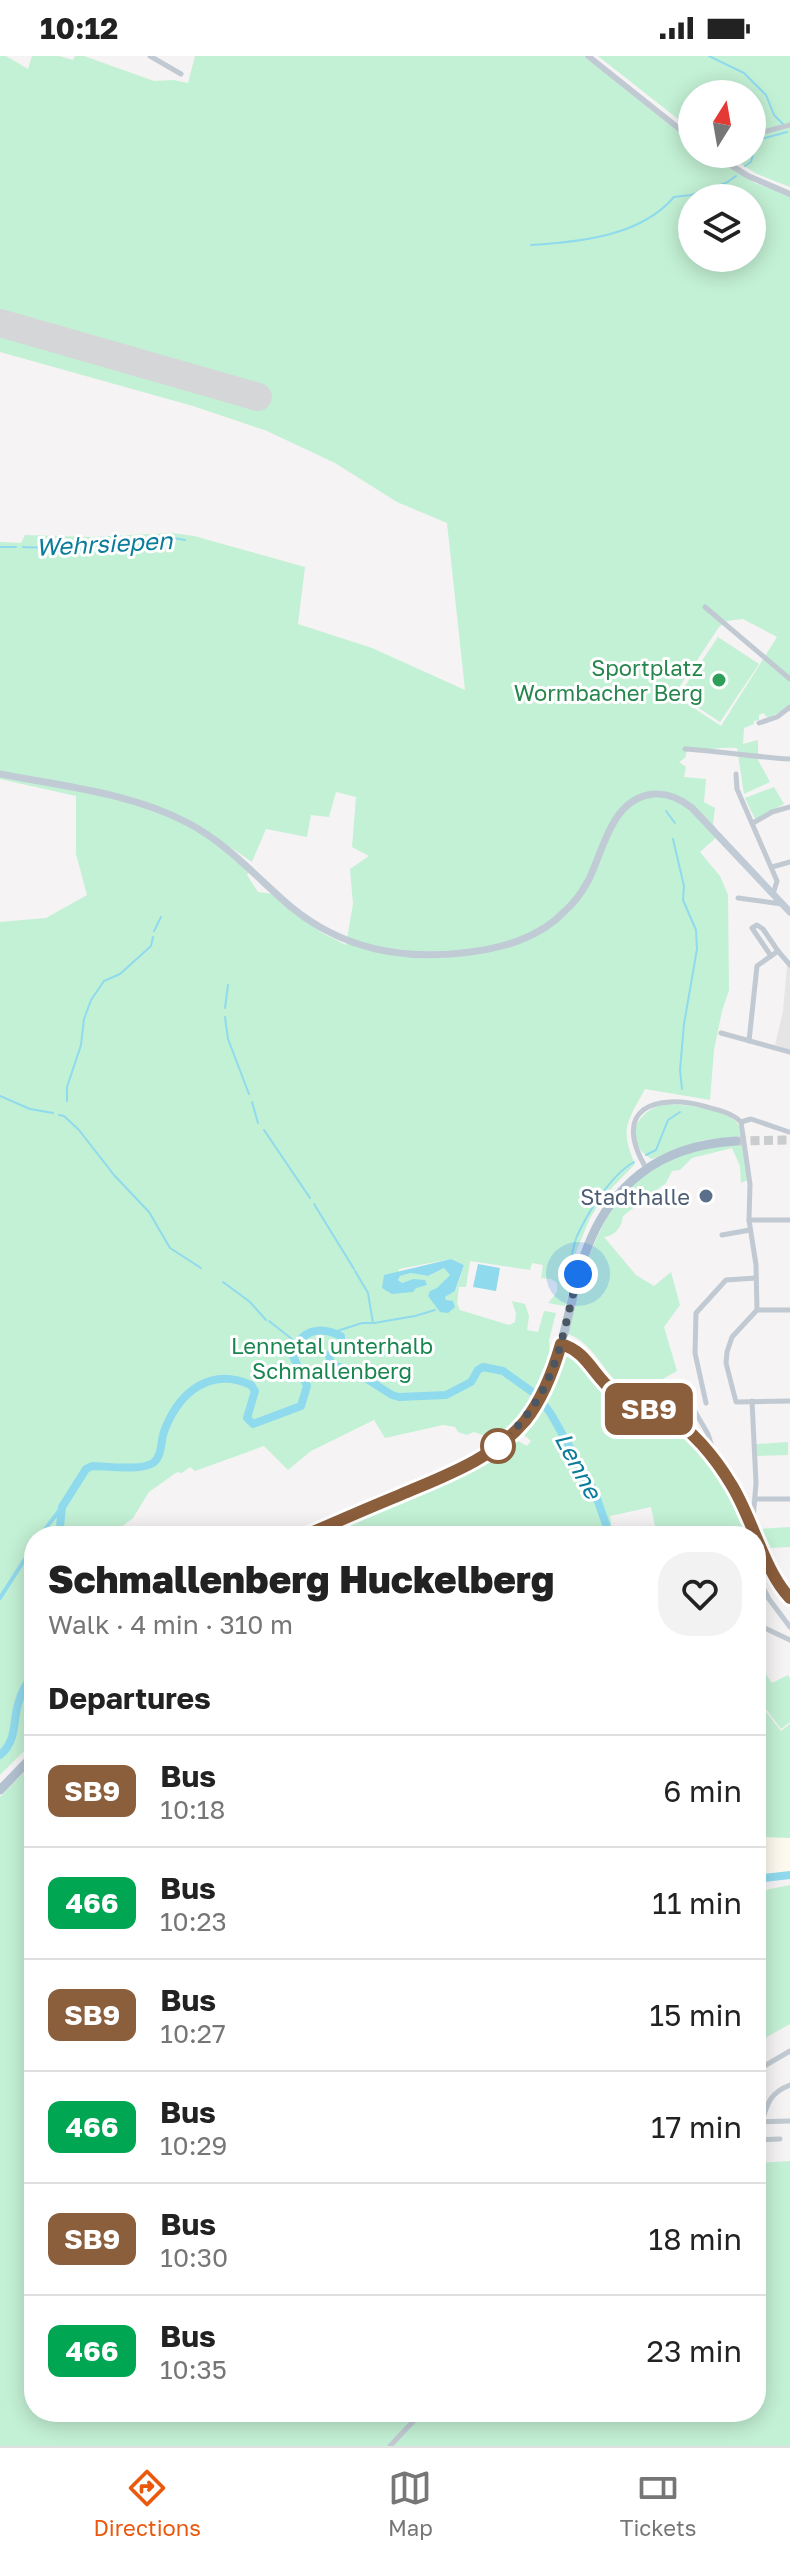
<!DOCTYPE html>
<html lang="en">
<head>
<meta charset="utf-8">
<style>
	:root { --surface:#fff; --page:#f2f2f2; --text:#222; --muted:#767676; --line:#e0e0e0; --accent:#ea580c }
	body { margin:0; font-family:"Golos Text",sans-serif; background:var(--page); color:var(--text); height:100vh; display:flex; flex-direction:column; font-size:30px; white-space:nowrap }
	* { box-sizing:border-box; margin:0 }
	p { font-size:26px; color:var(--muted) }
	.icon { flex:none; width:44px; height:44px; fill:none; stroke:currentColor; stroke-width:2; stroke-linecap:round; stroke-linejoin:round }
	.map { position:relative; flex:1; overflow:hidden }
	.sheet { position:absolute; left:24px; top:1470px; width:742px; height:896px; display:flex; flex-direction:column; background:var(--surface); border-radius:32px; box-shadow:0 4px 20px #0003 }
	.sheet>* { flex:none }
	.badge { padding:0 16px; border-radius:12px; font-size:28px; line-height:52px }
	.needle { width:52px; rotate:11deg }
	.fabs { position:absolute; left:678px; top:24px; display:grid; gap:16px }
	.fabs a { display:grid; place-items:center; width:88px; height:88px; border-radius:50%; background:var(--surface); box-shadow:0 4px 20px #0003; font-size:40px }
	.you { position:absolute; width:40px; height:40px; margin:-20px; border:6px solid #fff; border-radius:50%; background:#1a73e8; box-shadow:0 0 0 12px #1a73e833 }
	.map>.badge { position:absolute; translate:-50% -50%; box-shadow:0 0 0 4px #fff }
	h2 { padding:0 24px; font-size:30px; line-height:72px }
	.round { display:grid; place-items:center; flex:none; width:84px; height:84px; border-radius:32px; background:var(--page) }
	.head { display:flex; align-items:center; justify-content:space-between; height:136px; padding:0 24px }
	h1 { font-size:38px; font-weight:800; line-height:60px }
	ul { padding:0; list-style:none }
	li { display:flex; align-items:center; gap:24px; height:112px; padding:0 24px; border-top:2px solid var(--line) }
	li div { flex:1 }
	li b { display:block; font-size:30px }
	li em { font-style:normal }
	li .badge { min-width:88px; font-weight:700; text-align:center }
	.status { display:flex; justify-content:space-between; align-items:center; height:56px; padding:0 40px; background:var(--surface); direction:ltr }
	.status svg { height:22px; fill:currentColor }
	.tab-bar { display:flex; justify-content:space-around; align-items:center; height:112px; border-top:2px solid var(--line); background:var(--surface); font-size:22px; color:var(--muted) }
	.tab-bar a { display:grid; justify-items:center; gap:4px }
	.tab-bar .selected { color:var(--accent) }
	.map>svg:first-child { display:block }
	.commercial { fill:#fdf9ef }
	.education { fill:#e6e4e5 }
	.green { fill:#c3f1d5; fill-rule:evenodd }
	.water { fill:#90daee }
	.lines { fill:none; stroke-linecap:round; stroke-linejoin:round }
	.stream { stroke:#90daee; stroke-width:2 }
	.canal { stroke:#90daee; stroke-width:4 }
	.river { stroke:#90daee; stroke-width:8 }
	.runway { stroke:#d5d6d8; stroke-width:28 }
	.primary-tunnel { stroke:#caccce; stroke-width:9; stroke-dasharray:9 4.5; stroke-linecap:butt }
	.minor { stroke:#c1cad2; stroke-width:5 }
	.tertiary { stroke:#c1cad2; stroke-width:6 }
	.secondary { stroke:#c1cbd6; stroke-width:7 }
	.primary { stroke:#b3c2d1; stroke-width:9 }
	.line-casing { stroke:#fff; stroke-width:18 }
	.line { stroke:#8b5e3c; stroke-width:12 }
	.walk { stroke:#4a5661; stroke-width:8; stroke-dasharray:0 14.4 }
	.leisure-dot { fill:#2e9e5b; stroke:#fff; stroke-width:3 }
	.service-dot { fill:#5c6f8a; stroke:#fff; stroke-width:3 }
	.stop-dot { fill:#fff; stroke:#8b5e3c; stroke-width:4 }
	.labels { text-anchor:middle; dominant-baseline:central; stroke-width:6; stroke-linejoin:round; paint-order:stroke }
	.leisure-label { font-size:22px; fill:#27864d; stroke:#fff; text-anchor:end }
	.service-label { font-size:22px; fill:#4e5e75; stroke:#fff; text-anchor:end }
	.park-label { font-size:22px; fill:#17864f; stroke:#fff }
	.water-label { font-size:24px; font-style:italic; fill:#0c7c9b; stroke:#fff }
</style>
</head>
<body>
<div class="status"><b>10:12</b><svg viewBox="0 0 49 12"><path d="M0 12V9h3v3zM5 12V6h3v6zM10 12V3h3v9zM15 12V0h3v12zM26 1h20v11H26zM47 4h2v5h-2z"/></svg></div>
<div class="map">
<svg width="790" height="2390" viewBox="0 0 790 2390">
	<rect width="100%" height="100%" fill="#f5f3f3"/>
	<!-- commercial -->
	<polygon class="commercial" points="763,1781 790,1782 790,1817 756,1818 756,1784"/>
	<!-- education -->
	<polygon class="education" points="787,910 790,912 790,994 775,989 783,955"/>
	<!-- green -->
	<g class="green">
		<path d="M0,0H6L28,13L32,0H59L73,4L75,0H84L154,25L174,24L188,27L195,0H584L692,87V98H707L755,127L790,140V648L780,656L768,662L763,657L759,659V664L754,665V668L744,672L743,688L758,684V704L770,726L744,738L737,692C718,691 706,695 687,694L685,702L679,706L686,711L684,721L706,723L704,746L715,752L713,768L720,778L700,796L720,820L728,839L729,934L722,955L714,994L710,1044L645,1033C628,1065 619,1072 635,1108L603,1141L590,1162L571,1208L576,1212L565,1250L548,1247L557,1236V1227L551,1223L541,1222L543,1209L532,1207L530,1214L470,1205L466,1231H459L457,1247L460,1254L509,1269L515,1266L516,1258L512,1245L525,1248L529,1260L527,1274L538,1276L544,1255L556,1257L549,1284L550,1300L546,1317L535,1342L519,1362L518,1368L501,1383L487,1388L483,1379L474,1376L467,1379L458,1376L455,1371L443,1369L385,1382L374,1364L311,1395L288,1414L264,1390L195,1415L190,1411L182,1417L177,1416L149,1436L133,1462L110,1480H34V1685L0,1719V866L46,862L87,839L76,798V740L0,723V720C67,734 141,741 200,777C217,787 233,802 249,815L247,819L258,836L274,838L320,876L346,889L353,848L350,813L369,800L352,791L356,741L336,736L329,761L311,759L307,781L266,773L252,806L205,774L166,754L0,715V486L21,487L25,479L92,481L172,477L194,480L305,511L298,568L372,592L465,634L447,467L397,446L335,407L267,375L193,350L0,296ZM692,142H752V202H692ZM743,563L777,581L721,670L674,639L719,571L727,565ZM451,1203L464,1209L456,1234L445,1241V1244L437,1233L450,1219L444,1212L428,1220L411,1217L400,1220L398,1224L402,1227L413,1223L392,1238L399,1213Z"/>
		<polygon points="598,0 790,0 790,131 757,118 725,98 752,98 752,38 692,38 692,74"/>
		<polygon points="718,581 759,608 720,666 679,639"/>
		<polygon points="774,731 784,748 755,763 745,742"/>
		<path d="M665,1048C681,1048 728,1053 738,1068C740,1072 740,1076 742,1080L703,1084L652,1103C622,1087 634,1055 665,1048Z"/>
		<path d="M733,1087H742L748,1124L741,1127L740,1110L732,1092L692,1102L680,1114L672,1115L666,1127L623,1160C622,1171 615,1180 604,1181L636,1219L654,1230L671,1216L680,1249L664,1271L677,1315L643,1334L708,1402L728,1428L746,1463L741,1474L726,1480H657L651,1451L610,1460L613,1480H319L346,1465L477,1408L518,1385L527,1390L531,1385L524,1379L526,1372L539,1355L566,1297C591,1299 596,1331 616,1342L624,1332C603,1317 594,1287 568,1278C585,1204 604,1126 684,1095C699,1090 717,1090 733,1087Z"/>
		<polygon points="788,1386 788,1399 757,1400 756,1388"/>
		<polygon points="790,1471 790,1491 767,1492 757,1473"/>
		<polygon points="759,1608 772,1627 788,1619 790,1623 790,1666 781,1673 756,1640 756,1609"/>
		<polygon points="756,1643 781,1675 790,1668 790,1782 763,1781 756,1784"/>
		<polygon points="34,1706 34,2356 756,2356 756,2107 790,2105 790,2390 0,2390 0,1741"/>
		<polygon points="790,1829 790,1968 756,1987 756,1833 761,1835"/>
	</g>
	<!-- water -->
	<g class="water">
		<polygon points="451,1203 464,1209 455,1235 445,1241 446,1244 453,1245 455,1251 448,1257 440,1256 428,1240 430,1235 437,1232 450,1219 444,1212 428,1220 411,1217 400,1220 398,1224 402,1227 413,1223 425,1224 427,1229 416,1232 413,1236 392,1238 382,1232 384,1219"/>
		<polygon points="478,1208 500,1212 496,1235 473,1231"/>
	</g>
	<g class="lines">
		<!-- stream -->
		<g class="stream">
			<polyline points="709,0 744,17 766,39 774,59 783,68"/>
			<polyline points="745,110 751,106 757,84 787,76"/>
			<path d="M531,189C580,186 641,180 674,141L691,139L726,127L736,120"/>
			<polyline points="0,491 16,491"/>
			<path d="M23,491C62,492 129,500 162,480L185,484"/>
			<polyline points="666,755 675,767"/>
			<polyline points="673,783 684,830 683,844 696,874 697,893 684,968 680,1014 682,1033"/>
			<polyline points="154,875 161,861"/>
			<polyline points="225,952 228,929"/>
			<polyline points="225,961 228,983 249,1038"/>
			<polyline points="0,1040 30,1053 53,1057"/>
			<polyline points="67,1045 67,1031 81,989 84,963 91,944 104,925 120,918 151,890 153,881"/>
			<polyline points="252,1046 258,1067"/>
			<polyline points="59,1059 64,1060 79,1074 114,1119 149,1156 170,1192 201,1212"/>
			<polyline points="264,1074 310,1142"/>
			<polyline points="646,1099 656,1094 668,1064 680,1056"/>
			<polyline points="314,1148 354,1213"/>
			<path d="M569,1211C572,1201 573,1190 577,1180C588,1156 611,1119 634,1106"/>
			<polyline points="223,1226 250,1246 266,1264"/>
			<polyline points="269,1265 297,1287"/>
			<polyline points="374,1267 415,1260 435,1254"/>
			<polyline points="334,1276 362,1267 373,1267 368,1237 355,1215"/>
		</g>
		<!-- canal -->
		<g class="canal">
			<polyline points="40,1480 62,1451"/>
			<polyline points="0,1542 34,1489"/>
		</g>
		<!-- river -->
		<g class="river">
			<path d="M59,1480L62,1451L86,1413L92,1410C106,1410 141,1415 153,1407C163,1400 160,1384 165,1373C180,1335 211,1311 251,1329L255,1335L247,1362L253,1368L301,1350L307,1330L292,1298C301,1274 319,1269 341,1280V1287L329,1299L331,1308L359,1318L392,1339L399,1341L446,1339L471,1326L478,1314L483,1311L503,1315L538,1340L551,1358L573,1397L578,1413L594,1434L610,1480"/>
			<path d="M0,1699C18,1684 12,1665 19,1645C22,1634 28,1625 34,1616"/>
			<polyline points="756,1823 790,1819"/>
		</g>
		<!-- runway -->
		<polyline class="runway" points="0,267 258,341"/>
		<!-- primary-tunnel -->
		<polyline class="primary-tunnel" points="737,1085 790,1084"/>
		<!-- minor -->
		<g class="minor">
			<polyline points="150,0 181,18"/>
			<polyline points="752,79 790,69"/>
			<polyline points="705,551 790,623"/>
			<polyline points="759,667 777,661 790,651"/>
			<path d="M685,693C720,695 754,701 790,703"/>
			<polyline points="736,718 737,733 777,825 773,838"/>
			<polyline points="753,767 772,756 790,751"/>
			<polyline points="772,811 790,806"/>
			<polyline points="738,842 782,848"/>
			<polyline points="771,900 752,872 757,869 763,873 778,895"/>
			<polyline points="721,977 790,996"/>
			<polyline points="749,985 757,910 778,895 790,909"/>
			<polyline points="741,1066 750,1128 749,1164 756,1209 757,1254"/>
			<path d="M646,1112C611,1053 654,1036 707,1051C719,1054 732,1057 741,1066L751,1063L789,1076"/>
			<polyline points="749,1164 790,1164"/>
			<polyline points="722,1179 750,1174"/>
			<polyline points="790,1254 757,1254 732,1281 727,1296 726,1307 736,1346 790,1345"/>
			<polyline points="687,1342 708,1378 717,1407"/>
			<polyline points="706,1347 695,1297 696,1257 726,1224 756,1222"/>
			<polyline points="756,1443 790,1443"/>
			<polyline points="750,1465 753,1464 756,1427 752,1345"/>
			<polyline points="756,1518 769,1543 790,1571"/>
			<polyline points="756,1568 790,1584"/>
			<polyline points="756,2015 790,1995"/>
			<polyline points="756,2066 790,2065"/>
			<path d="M762,2066C767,2047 771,2036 790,2029"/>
			<polyline points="756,2084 780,2083"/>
			<polyline points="390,2390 422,2356"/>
		</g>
		<!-- tertiary -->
		<g class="tertiary">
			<polyline points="588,0 692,83"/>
			<polyline points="713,98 748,120 790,138"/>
			<path d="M561,1288C591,1297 592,1319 614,1336C628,1347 647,1351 664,1358C691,1371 716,1403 731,1428C752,1460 764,1516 790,1542"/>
		</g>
		<!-- secondary -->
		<path class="secondary" d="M0,718C62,730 131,737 188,767C228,788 257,822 291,851C341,892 398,904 462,897C500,893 539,883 566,854C575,846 582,836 588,825C604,794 611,742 654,738C669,737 681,743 692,752L790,856"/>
		<!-- primary -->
		<g class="primary">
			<path d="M304,1480C337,1465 371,1451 404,1437C447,1419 493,1402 523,1366C586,1291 555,1185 640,1118C668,1096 700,1087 736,1085"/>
			<polyline points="0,1734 34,1699"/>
		</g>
	</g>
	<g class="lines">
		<!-- line casing -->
		<g class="line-casing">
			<path id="line" d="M304,1480C336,1466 368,1452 400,1439C444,1420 493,1403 525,1365C543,1342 553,1316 561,1288C588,1296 593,1320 614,1336C628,1347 647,1351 664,1358C691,1371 716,1403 731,1428C752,1461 764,1515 790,1542"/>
		</g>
		<!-- line -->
		<use href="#line" class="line"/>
		<!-- walk -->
		<path class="walk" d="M498,1390C557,1336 559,1292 578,1218"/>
	</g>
	<!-- markers -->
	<circle class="leisure-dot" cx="719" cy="624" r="8"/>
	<circle class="service-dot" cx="706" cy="1140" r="8"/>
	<circle class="stop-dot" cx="498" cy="1390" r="16"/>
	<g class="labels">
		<!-- leisure labels -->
		<g class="leisure-label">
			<text x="703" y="611">Sportplatz<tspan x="703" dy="25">Wormbacher Berg</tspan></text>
		</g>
		<!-- service labels -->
		<g class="service-label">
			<text x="690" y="1140">Stadthalle</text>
		</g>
		<!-- park labels -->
		<g class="park-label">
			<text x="332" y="1289">Lennetal unterhalb<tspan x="332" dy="25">Schmallenberg</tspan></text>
		</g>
		<!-- water labels -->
		<g class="water-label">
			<text transform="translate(104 487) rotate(-3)">Wehrsiepen</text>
			<text transform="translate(579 1409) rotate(62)">Lenne</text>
		</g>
	</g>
</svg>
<div class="fabs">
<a><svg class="needle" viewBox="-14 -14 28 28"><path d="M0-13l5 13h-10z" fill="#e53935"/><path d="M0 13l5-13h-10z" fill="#767676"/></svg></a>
<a><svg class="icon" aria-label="layers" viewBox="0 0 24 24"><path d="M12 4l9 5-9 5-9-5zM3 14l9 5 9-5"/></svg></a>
</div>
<div class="you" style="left:578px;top:1218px"></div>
<b class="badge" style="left:649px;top:1353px;background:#8b5e3c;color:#fff">SB9</b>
<section class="sheet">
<div class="head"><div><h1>Schmallenberg Huckelberg</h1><p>Walk · 4 min · 310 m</p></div><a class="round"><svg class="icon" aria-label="heart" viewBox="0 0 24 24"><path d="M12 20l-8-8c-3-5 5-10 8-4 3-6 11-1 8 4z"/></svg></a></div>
<h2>Departures</h2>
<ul>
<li><span class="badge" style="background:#8b5e3c;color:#fff">SB9</span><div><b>Bus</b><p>10:18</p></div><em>6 min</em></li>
<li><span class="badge" style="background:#00a651;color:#fff">466</span><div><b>Bus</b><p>10:23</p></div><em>11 min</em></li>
<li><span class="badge" style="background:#8b5e3c;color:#fff">SB9</span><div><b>Bus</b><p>10:27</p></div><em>15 min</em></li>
<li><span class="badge" style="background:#00a651;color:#fff">466</span><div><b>Bus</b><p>10:29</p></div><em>17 min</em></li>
<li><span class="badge" style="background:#8b5e3c;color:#fff">SB9</span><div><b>Bus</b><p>10:30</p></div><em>18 min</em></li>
<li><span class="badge" style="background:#00a651;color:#fff">466</span><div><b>Bus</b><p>10:35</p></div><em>23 min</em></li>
</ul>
</section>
</div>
<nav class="tab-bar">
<a class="selected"><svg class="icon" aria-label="directions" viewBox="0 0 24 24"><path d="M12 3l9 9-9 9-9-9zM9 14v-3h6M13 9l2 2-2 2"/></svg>Directions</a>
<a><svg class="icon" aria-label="map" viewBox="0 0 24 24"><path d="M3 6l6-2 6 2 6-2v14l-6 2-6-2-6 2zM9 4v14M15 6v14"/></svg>Map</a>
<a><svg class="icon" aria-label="tickets" viewBox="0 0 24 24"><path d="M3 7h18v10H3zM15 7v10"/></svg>Tickets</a>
</nav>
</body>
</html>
